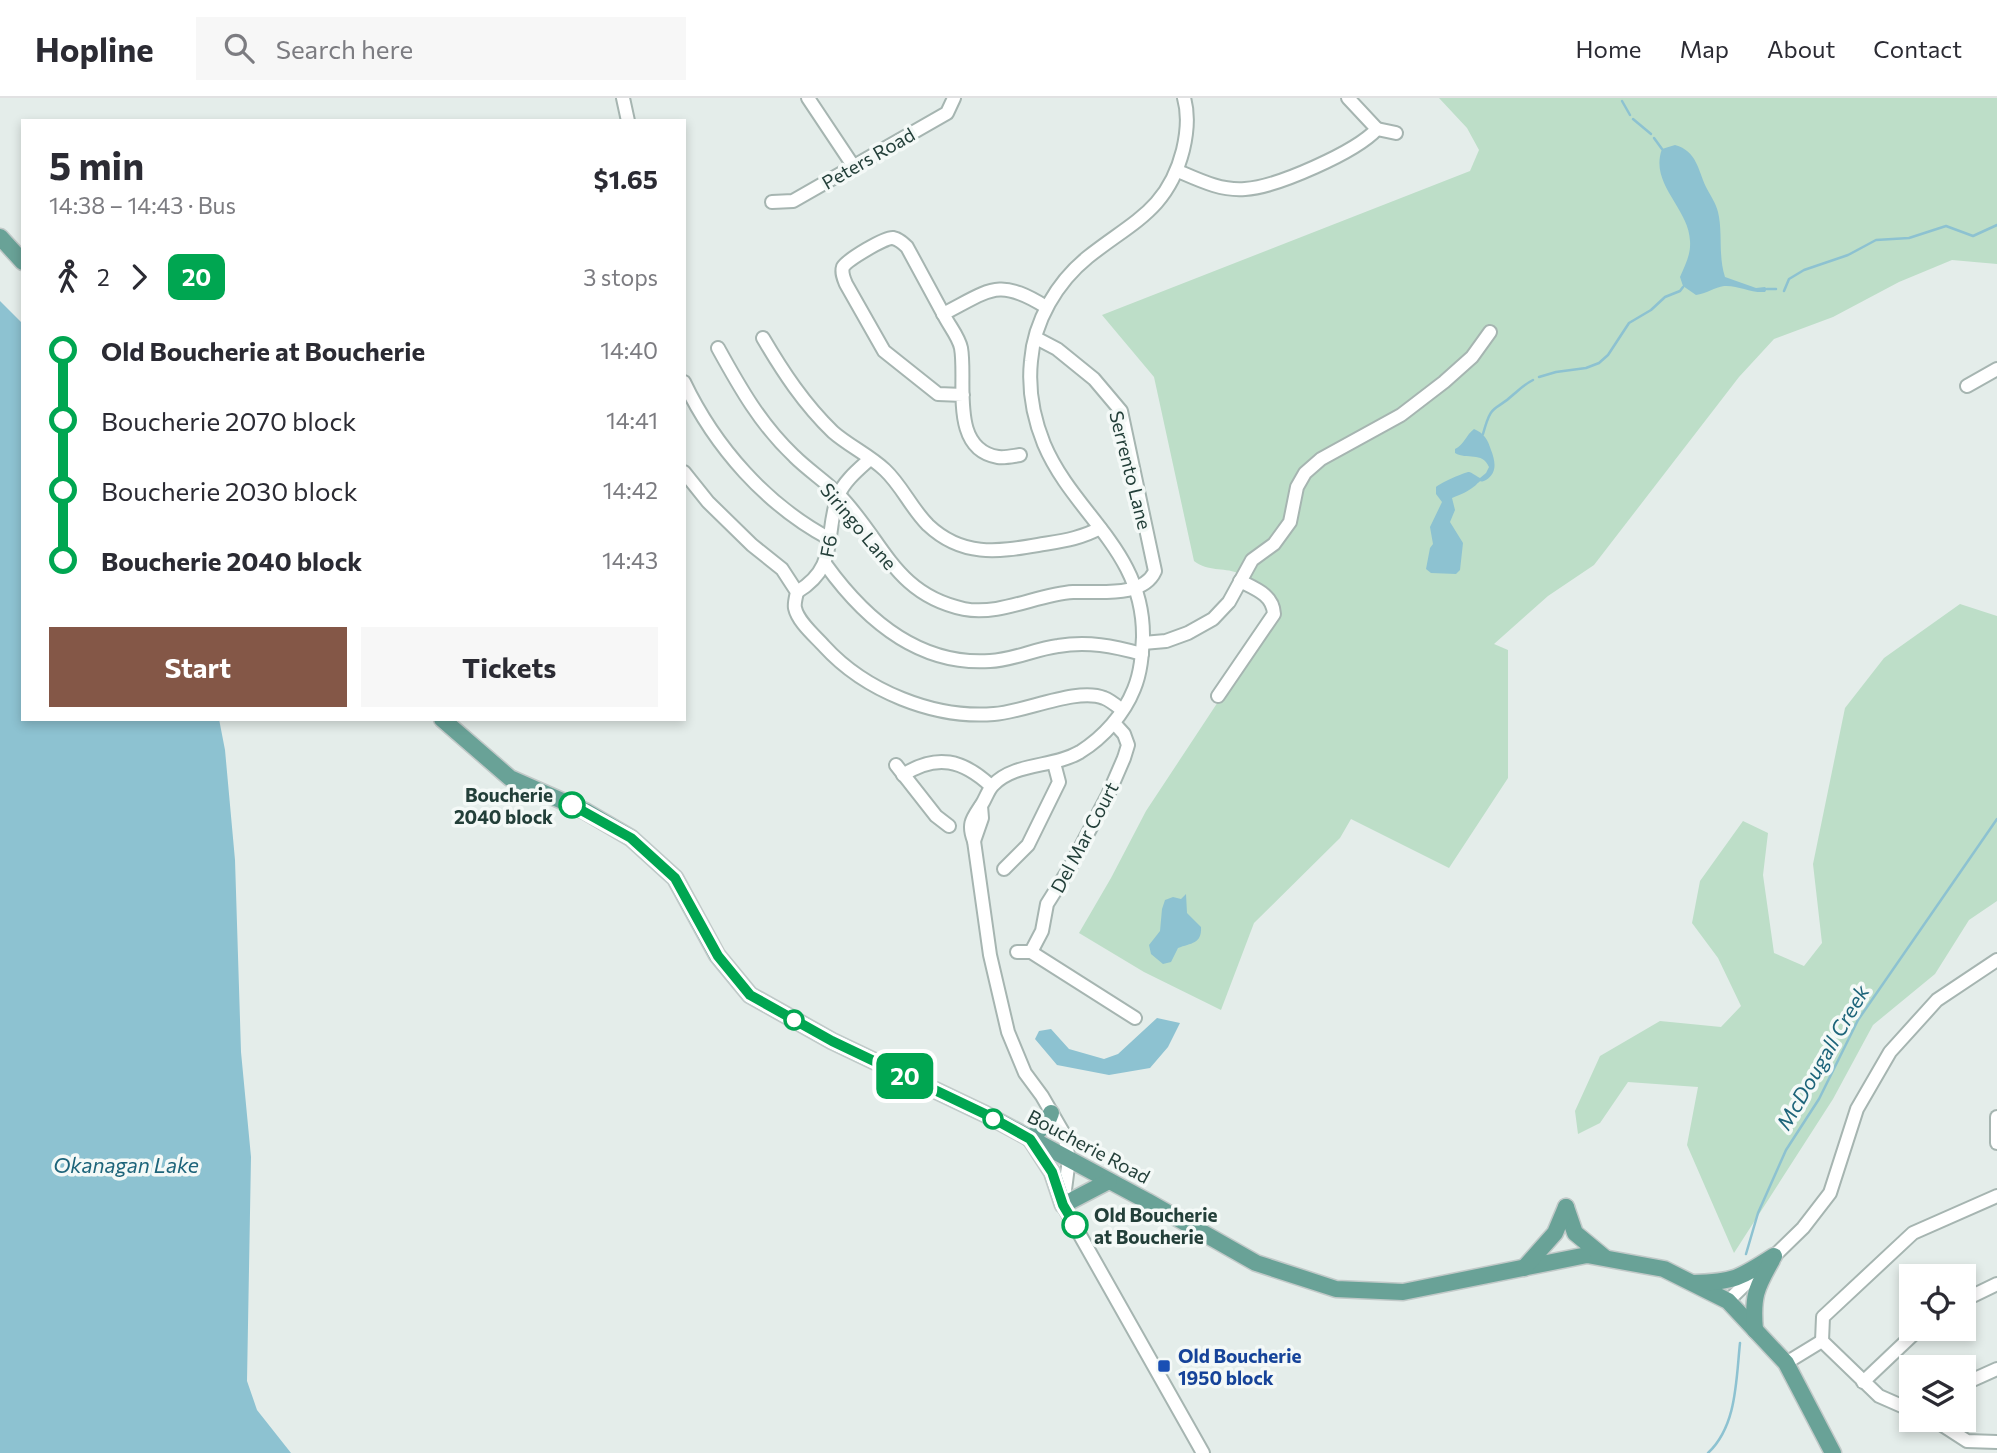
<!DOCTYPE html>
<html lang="en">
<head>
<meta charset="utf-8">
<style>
	:root { --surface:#fff; --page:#f7f7f7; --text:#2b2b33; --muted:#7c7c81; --line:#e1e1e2; --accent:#845747 }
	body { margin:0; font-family:Commissioner,sans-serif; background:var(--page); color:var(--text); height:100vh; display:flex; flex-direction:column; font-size:26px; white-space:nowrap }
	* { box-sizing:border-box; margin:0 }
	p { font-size:23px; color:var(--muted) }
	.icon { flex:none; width:38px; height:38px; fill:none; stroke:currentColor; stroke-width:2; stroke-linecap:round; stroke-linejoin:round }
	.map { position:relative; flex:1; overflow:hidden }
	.drawer { position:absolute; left:21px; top:21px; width:665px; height:602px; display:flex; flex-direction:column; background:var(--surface); border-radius:0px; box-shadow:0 4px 10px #0003 }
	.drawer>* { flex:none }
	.badge { padding:0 14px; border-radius:10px; font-size:24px; line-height:46px }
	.controls { position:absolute; left:1899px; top:1166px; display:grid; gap:14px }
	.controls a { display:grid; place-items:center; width:77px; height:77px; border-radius:0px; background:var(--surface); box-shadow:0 4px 10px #0003; font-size:35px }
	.map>.badge { position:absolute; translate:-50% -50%; box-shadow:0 0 0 4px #fff }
	.legs { display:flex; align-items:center; gap:10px; height:77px; padding:0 28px; font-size:23px }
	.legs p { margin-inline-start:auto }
	.head { display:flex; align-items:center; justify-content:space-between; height:119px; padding:0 28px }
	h1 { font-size:38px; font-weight:700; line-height:52px }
	.primary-button { display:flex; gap:14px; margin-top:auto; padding:14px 28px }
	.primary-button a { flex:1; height:80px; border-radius:0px; background:var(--accent); color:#fff; font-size:28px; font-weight:700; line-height:80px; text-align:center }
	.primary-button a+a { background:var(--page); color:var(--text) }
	ul { padding:0 28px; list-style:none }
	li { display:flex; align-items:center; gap:24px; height:70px; font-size:26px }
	li i { display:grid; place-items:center; width:10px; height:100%; margin:0 9px; background:currentColor }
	li i::after { content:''; width:18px; height:18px; margin:-9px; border:5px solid; border-radius:50%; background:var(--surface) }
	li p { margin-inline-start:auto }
	li:first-child i { background:linear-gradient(#0000 50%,currentColor 0) }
	li:last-child i { background:linear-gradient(currentColor 50%,#0000 0) }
	header { display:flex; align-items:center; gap:42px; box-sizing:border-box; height:98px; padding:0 35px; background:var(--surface); border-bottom:2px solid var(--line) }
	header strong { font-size:33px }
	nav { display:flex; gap:38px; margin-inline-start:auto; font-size:24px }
	.search { width:490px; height:63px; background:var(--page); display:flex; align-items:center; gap:18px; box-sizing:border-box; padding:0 24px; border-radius:0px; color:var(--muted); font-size:26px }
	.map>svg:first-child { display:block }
	.green { fill:#bddec8 }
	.water { fill:#8dc2d1 }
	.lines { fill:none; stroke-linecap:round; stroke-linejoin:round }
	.stream { stroke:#8dc2d1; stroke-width:2.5 }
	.minor-casing { stroke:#a6b5b1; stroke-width:16 }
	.major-casing { stroke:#c1c9c8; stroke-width:19 }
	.minor { stroke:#fff; stroke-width:12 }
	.major { stroke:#69a297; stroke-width:16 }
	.line-1-casing { stroke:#fff; stroke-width:16 }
	.line-1 { stroke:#00a651; stroke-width:10 }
	.stop-1-dot { fill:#fff; stroke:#00a651; stroke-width:3.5 }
	.transit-dot { fill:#1a4fb4; stroke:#f4f9f7; stroke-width:2.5 }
	.labels { text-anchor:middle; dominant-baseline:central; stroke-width:7; stroke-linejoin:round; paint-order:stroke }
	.street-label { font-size:19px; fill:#233f39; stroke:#f4f9f7 }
	.stop-label { font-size:19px; font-weight:bold; fill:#233f39; stroke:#f4f9f7; text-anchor:end }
	.transit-label { font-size:19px; font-weight:bold; fill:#164399; stroke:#f4f9f7; text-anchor:start }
	.water-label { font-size:21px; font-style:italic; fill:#1d647a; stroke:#f4f9f7 }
</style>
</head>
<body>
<header>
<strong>Hopline</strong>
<div class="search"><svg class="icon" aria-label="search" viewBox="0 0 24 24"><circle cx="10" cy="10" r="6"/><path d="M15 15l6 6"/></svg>Search here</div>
<nav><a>Home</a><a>Map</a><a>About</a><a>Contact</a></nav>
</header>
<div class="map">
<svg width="1997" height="1355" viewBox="0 0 1997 1355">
	<rect width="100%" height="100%" fill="#e4edea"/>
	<!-- green -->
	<g class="green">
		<path d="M1439,0H1997V166L1952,162L1899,184L1833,219L1774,241L1739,279L1594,467L1548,498L1494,546L1508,552V680L1449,770L1351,721L1340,740L1254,825L1221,912L1144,874L1079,835L1111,780L1146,713L1280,510C1278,493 1253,480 1238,475C1222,469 1209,474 1194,463L1154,279L1102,217L1470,73L1479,52L1467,30Z"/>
		<polygon points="1960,506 1997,518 1997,803 1969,822 1935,876 1873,927 1833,1001 1734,1155 1687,1047 1698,989 1628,984 1600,1025 1578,1036 1575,1013 1600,958 1660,923 1721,929 1741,908 1718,860 1692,825 1700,783 1743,723 1768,735 1763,777 1774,855 1804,868 1822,845 1813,766 1845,610 1884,560"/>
	</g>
	<!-- water -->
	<g class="water">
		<path d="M1675,47C1697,53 1698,72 1706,89C1710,97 1716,105 1718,114C1723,135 1718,158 1725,179L1756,190L1765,189L1767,191L1765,194C1750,195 1738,187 1724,188C1715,189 1706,196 1696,197L1683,188L1680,179C1685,167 1691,157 1690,143C1689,110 1649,86 1662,51Z"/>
		<polygon points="0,203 23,226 23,621 219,621 225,652 235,762 241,954 251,1059 247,1283 257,1312 291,1355 0,1355"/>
		<path d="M1474,331C1484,335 1488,342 1491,352C1495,362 1498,375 1486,382C1478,386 1483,380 1476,387C1467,394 1462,396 1452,400L1455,412L1450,424L1463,445L1460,472L1456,476L1431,475L1426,471L1430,450L1433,446L1430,429L1442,404L1436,396V389C1440,385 1465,374 1469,374C1471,374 1478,379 1480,380L1486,375L1489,369C1482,353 1467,362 1455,355V351C1464,347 1466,337 1474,331Z"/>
		<path d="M1186,796L1187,815L1201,829C1202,846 1191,845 1178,850L1171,864L1163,866L1151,856L1149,847L1160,833L1162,811L1165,802L1173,799L1181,801Z"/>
		<polygon points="1157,920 1180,925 1168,949 1150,970 1109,977 1057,967 1035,941 1039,933 1051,931 1069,951 1104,961 1118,956"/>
	</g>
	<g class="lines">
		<!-- stream -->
		<g class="stream">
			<polyline points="1622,3 1630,17"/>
			<polyline points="1633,21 1651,36"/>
			<polyline points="1654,40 1662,51"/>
			<polyline points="1767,191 1776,191"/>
			<polyline points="1784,193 1789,181 1804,172 1848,157 1876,142 1909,140 1946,128 1973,138 1997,127"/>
			<polyline points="1539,279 1556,274 1586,270 1599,265 1608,257 1629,225 1651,212 1665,199 1680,193 1683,189"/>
			<path d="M1483,336C1492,303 1494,315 1514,296C1521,290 1525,286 1533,282"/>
			<polyline points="1746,1156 1758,1115 1786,1052 1819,1001 1858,922 1997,721"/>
			<path d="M1708,1355C1737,1328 1736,1282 1740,1245"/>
		</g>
		<!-- minor casing -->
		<g class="minor-casing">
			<g id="minor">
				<polyline points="623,0 628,23"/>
				<polyline points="808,0 854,69"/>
				<path d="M1184,0C1189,17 1187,35 1183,52C1168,112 1132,124 1088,159C1057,184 1034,223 1031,263C1028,292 1033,319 1044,346C1074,417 1144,452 1143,539C1142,557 1141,574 1134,591C1124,616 1104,639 1080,654C1053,670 1015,664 993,687C988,692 986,700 982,706C973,720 967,725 974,743L990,857L1008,934L1025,975L1042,998L1064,1036L1069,1061L1063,1107L1203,1355"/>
				<polyline points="1377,31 1396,35"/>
				<path d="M1178,73C1199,82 1221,93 1245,91C1277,89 1356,54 1377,31L1348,0"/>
				<polyline points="772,104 793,103 947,15 954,0"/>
				<path d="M943,216C990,192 998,179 1046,209"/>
				<path d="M763,240C783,274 804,306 833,334C849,348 869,357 885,372C902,388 911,410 928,427C962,459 997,454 1038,447C1061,443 1080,441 1100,430"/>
				<path d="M718,250C740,290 761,327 794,358C808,372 825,383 838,396C883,441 893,496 964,511C1000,518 1038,496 1073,494C1099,493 1143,500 1155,473L1121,313L1094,281L1057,251L1036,240"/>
				<path d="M684,284C715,349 766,407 830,441"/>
				<polyline points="1967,288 1997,271"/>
				<path d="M963,297L938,296L884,253L846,186C844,181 841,175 843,169C847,162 885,139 893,140C899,141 903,145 907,149C920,173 933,197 946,221C951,230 959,240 961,250C967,283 949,351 998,359C1005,360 1013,358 1020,357"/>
				<path d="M684,374L708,404L752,447L782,471L797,494C796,499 794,506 795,510C798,524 815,538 824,548C865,593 934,621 994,616C1025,614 1077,589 1104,600C1110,602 1117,608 1122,612"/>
				<path d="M826,467C865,521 918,568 990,563C1013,562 1035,551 1058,548C1088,543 1113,548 1142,556"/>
				<path d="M797,494C839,469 824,438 838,398C844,383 859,371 870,361"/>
				<polyline points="1143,545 1166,543 1188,535 1213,521 1229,504 1252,462 1274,446 1290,424 1297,389 1305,375 1321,361 1401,317 1444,284 1472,259 1490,234"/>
				<path d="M1218,598L1274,516C1273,497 1256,491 1240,483"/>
				<polyline points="896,667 936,718 949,728"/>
				<path d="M903,677C937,655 963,662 991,688"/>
				<polyline points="974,743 982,720 981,708"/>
				<polyline points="1004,771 1028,747 1059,684 1054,665"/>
				<polyline points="1017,854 1031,854 1135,920"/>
				<polyline points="1031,854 1042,833 1047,806 1069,771 1108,697 1124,660 1128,647 1124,636 1114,625"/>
				<polyline points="1997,1019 1997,1045"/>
				<polyline points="1964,1202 1997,1186"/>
				<polyline points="1728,1203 1803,1130 1830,1095 1857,1011 1890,954 1937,902 1997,862"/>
				<polyline points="1786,1265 1822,1243"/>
				<polyline points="1863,1284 1920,1230"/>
				<polyline points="1964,1288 1968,1284 1997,1271"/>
				<polyline points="1911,1312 1879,1298 1822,1243 1823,1219 1913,1135 1997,1098"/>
				<polyline points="1933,1321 1967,1343 1997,1344"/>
			</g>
		</g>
		<!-- major casing -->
		<g class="major-casing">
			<g id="major">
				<polyline points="0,139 23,164"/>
				<polyline points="442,621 510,680 585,713 631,740 675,780 717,857 750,897 832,943 985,1016 1147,1103 1256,1165 1336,1191 1403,1194 1587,1157 1664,1171 1728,1203 1786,1265 1833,1355"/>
				<polyline points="1030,1041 1047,1025 1051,1015"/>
				<polyline points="1032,1043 1052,1074 1063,1107 1109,1083"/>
				<polyline points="1566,1109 1575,1135 1604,1159"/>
				<polyline points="1524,1170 1555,1135 1566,1109"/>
				<path d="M1694,1185C1734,1184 1740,1180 1774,1158"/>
				<path d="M1755,1232C1752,1199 1756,1190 1772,1162"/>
			</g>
		</g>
		<!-- minor -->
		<use href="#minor" class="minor"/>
		<!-- major -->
		<use href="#major" class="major"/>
	</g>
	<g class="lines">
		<!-- line-1 casing -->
		<g class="line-1-casing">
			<polyline id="line-1" points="572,707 631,740 675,780 718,858 750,897 832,943 985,1016 1030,1041 1052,1074 1063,1107 1075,1127"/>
		</g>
		<!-- line-1 -->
		<use href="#line-1" class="line-1"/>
	</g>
	<!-- markers -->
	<g class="stop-1-dot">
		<circle cx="572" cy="707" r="12"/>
		<circle cx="794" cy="922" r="9"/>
		<circle cx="993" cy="1021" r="9"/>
		<circle cx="1075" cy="1127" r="12"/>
	</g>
	<rect class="transit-dot" x="1157" y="1261" width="14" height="14" rx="3.5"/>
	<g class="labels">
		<!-- street labels -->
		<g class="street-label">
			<text transform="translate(868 60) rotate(-30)">Peters Road</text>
			<text transform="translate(1131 372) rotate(76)">Serrento Lane</text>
			<text transform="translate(859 428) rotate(50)">Siringo Lane</text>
			<text transform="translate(828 448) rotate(-79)">F6</text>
			<text transform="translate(1084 739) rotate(-62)">Del Mar Court</text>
			<text transform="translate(1089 1048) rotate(28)">Boucherie Road</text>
		</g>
		<!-- stop labels -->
		<g class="stop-label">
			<text x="553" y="696">Boucherie<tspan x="553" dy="22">2040 block</tspan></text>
			<text x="1094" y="1116" text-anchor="start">Old Boucherie<tspan x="1094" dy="22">at Boucherie</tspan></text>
		</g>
		<!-- transit labels -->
		<g class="transit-label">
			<text x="1178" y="1257">Old Boucherie<tspan x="1178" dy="22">1950 block</tspan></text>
		</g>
		<!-- water labels -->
		<g class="water-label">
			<text transform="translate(1822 959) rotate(-60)">McDougall Creek</text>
			<text x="126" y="1066">Okanagan Lake</text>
		</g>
	</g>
</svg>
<div class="controls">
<a><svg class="icon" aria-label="locate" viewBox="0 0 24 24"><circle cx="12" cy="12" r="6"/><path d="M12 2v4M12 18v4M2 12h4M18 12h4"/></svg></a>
<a><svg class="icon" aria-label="layers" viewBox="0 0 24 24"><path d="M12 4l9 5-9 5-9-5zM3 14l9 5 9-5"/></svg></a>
</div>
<b class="badge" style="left:905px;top:978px;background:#00a651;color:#fff">20</b>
<section class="drawer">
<div class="head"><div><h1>5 min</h1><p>14:38 – 14:43 · Bus</p></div><b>$1.65</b></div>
<div class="legs"><svg class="icon" aria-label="walk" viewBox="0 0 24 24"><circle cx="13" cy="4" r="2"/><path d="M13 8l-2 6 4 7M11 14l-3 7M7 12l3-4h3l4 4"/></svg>2<svg class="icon" aria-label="forward" viewBox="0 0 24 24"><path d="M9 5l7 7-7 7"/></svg><b class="badge" style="background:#00a651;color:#fff">20</b><p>3 stops</p></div>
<ul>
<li><i style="color:#00a651"></i><b>Old Boucherie at Boucherie</b><p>14:40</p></li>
<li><i style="color:#00a651"></i><span>Boucherie 2070 block</span><p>14:41</p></li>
<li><i style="color:#00a651"></i><span>Boucherie 2030 block</span><p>14:42</p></li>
<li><i style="color:#00a651"></i><b>Boucherie 2040 block</b><p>14:43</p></li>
</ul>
<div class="primary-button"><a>Start</a><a>Tickets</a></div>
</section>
</div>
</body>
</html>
